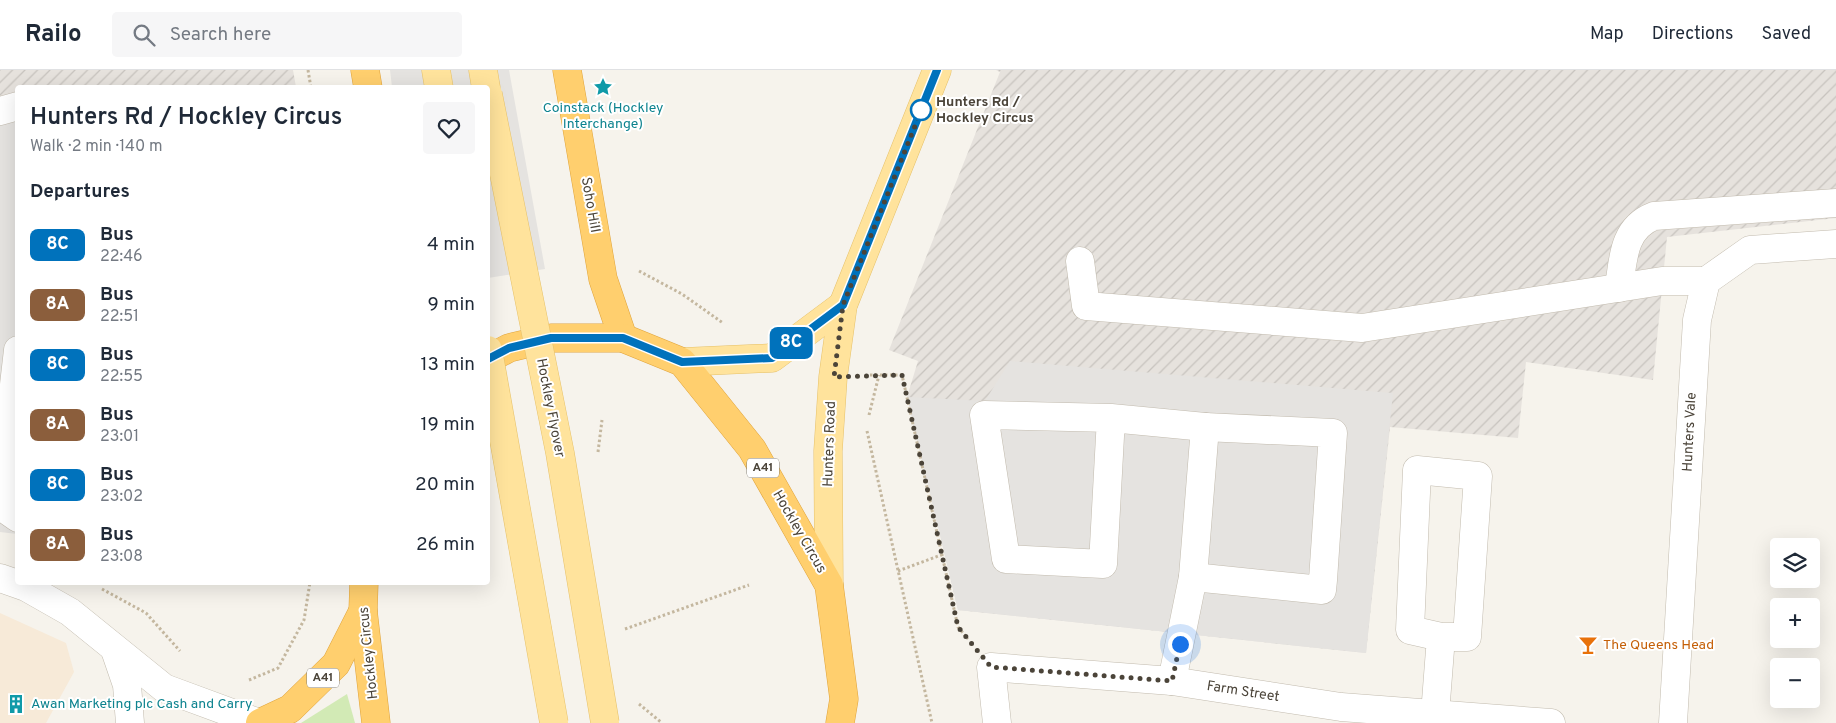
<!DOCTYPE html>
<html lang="en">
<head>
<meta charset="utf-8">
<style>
	:root { --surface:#fff; --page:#f6f6f7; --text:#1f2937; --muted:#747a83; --line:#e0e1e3 }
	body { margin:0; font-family:Overpass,sans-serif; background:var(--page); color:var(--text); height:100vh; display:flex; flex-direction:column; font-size:19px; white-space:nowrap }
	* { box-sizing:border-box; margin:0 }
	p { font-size:16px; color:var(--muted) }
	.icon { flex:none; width:28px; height:28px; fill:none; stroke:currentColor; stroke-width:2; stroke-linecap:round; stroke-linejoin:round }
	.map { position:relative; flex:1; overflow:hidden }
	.details { position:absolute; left:15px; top:15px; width:475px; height:500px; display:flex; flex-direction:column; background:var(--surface); border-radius:5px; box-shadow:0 5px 20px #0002 }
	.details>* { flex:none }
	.badge { padding:0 10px; border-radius:8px; font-size:18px; line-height:32px }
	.buttons { position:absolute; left:1770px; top:468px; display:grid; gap:10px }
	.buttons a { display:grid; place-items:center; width:50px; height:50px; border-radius:5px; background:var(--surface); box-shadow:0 5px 20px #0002; font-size:25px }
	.you { position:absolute; width:25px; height:25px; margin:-12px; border:4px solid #fff; border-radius:50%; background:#1a73e8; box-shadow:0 0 0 8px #1a73e833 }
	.map>.badge { position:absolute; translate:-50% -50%; box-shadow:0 0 0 2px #fff }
	h2 { padding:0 15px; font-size:19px; line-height:45px }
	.round { display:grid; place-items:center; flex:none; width:52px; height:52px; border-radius:5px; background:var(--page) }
	.headline { display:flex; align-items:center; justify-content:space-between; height:85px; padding:0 15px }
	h1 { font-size:24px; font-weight:600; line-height:38px }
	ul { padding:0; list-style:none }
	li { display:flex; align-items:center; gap:15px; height:60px; padding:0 15px }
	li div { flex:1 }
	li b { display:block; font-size:19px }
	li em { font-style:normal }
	li .badge { min-width:55px; font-weight:700; text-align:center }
	header { display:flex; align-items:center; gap:30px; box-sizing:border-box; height:70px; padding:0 25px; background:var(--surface); border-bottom:1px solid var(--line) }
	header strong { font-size:24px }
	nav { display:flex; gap:28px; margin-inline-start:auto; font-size:18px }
	.search { width:350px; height:45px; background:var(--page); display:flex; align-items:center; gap:12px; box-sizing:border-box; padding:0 18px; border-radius:5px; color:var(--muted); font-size:19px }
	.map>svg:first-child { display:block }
	.commercial { fill:#f7ead8 }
	.industrial { fill:url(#industrial-furrows) }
	.grass { fill:#d2eab5 }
	.parking { fill:#e5e3e0 }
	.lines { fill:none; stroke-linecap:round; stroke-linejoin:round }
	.minor-casing { stroke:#c2bbae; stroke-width:29 }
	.major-casing { stroke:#e6c16a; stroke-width:29 }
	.highway-casing { stroke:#e0a43c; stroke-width:29 }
	.path { stroke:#c4b79f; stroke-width:3; stroke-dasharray:2.5 2.5; stroke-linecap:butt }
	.minor { stroke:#fff; stroke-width:28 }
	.major { stroke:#ffe39c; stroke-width:28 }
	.highway { stroke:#ffcf6e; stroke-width:28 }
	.major-bridge-casing { stroke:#e6c16a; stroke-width:29; stroke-linecap:butt }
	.major-bridge { stroke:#ffe39c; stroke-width:28 }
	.line-casing { stroke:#fff; stroke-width:11 }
	.line { stroke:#0072bc; stroke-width:8 }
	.walk { stroke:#4b4439; stroke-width:5; stroke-dasharray:0 9 }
	.stop-dot { fill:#fff; stroke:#0072bc; stroke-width:2.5 }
	.labels { text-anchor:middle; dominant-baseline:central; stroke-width:4; stroke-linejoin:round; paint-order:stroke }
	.shield { fill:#fff; stroke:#817c74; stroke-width:1 }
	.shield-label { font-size:12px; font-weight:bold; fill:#4b4439 }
	.stop-label { font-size:14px; font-weight:bold; fill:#4b4439; stroke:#fff; text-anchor:start }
	.culture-label { font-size:14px; fill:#0d838f; stroke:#fff }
	.street-label { font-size:14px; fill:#4b4439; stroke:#fff }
	.food-label { font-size:14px; fill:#c56008; stroke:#fff; text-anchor:start }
</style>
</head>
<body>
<header>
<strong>Railo</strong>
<div class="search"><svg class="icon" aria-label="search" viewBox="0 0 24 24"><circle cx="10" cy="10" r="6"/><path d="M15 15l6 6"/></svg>Search here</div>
<nav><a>Map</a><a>Directions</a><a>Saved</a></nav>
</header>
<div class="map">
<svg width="1836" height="653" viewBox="0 0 1836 653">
	<defs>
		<pattern id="industrial-furrows" width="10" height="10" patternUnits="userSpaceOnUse" patternTransform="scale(1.25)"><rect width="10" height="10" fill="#e6e2dd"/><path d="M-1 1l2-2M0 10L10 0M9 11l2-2" fill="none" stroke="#c7c3be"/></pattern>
	</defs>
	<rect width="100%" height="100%" fill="#f6f3ec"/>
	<!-- commercial -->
	<polygon class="commercial" points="0,543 66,573 74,602 46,653 0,653"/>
	<!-- industrial -->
	<g class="industrial">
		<polygon points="0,0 293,0 296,17 28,17 18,18 17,24 0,35"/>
		<polygon points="996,0 1836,0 1836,148 1667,167 1653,310 1526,292 1518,368 1390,357 1366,583 958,540 907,327 918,291 889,280 1000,2"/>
	</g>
	<!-- grass -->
	<polygon class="grass" points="347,624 355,653 301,653"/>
	<!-- parking -->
	<g class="parking">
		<polygon points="390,0 509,0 545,199 488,208 488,18 392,17"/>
		<polygon points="17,23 17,464 0,462 0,35"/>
		<polygon points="1010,291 1393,323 1366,583 958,540 907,327 985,331"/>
	</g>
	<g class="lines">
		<!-- minor casing -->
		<g class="minor-casing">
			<g id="minor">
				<polyline points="0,41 18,36"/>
				<polyline points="1080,191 1086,236 1362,258 1662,211 1706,211"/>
				<path d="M1619,218C1623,189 1623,158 1654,146L1836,133"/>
				<polyline points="18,280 2,419 5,439 18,448"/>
				<polyline points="1111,348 1103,494 1006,489 984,345 1111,348 1205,357 1193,507 1172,611"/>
				<polyline points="1193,507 1322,520 1323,510 1333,363 1205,357"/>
				<polyline points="0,508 26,517 70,542 164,618 259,653"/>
				<polyline points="115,580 127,615 130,653"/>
				<polyline points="1435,644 1441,567 1410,560 1417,400 1478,406 1467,567 1441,567"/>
				<polyline points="997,653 991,597 1172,611 1341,637 1551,653"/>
				<polyline points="1673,653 1697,250 1706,211 1750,180 1836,174"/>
			</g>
		</g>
		<!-- major casing -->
		<g class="major-casing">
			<g id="major">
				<polyline points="436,0 439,18"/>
				<polyline points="483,0 486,18"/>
				<polyline points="682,292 772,288 843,235"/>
				<polyline points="829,515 828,381 833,307 843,235 937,0"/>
			</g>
		</g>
		<!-- highway casing -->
		<g class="highway-casing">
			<g id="highway">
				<polyline points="365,0 368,18"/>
				<polyline points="567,0 603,209 623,268"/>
				<polyline points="488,289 509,278 551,268 623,268 682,292 752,379 829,515 844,629 840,653"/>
				<polyline points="364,512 363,541 376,653"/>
				<polyline points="260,653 290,639 336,594 363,541"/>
			</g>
		</g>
		<!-- path -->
		<g class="path">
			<polyline points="308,0 311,18"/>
			<polyline points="639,201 682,224 723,253"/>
			<polyline points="870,305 902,305 958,557 968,569"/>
			<polyline points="869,345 879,305"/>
			<polyline points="867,361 932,653"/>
			<polyline points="598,382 602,350"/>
			<polyline points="898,501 941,485"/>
			<polyline points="102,519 146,543 180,581"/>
			<polyline points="625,559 749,515"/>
			<polyline points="249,610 278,598 304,550 310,512"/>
			<polyline points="639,634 662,653"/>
		</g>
		<!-- minor -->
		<use href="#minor" class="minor"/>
		<!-- major -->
		<use href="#major" class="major"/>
		<!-- highway -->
		<use href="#highway" class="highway"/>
		<!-- major-bridge casing -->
		<g class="major-bridge-casing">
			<g id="major-bridge">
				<polyline points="488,24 560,383 605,653"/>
				<polyline points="488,280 554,653"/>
			</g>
		</g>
		<!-- major-bridge -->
		<use href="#major-bridge" class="major-bridge"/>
	</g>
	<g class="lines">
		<!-- line casing -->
		<g class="line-casing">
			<polyline id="line" points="488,289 509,278 551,268 623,268 682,292 772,288 843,235 937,0"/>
		</g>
		<!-- line -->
		<use href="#line" class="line"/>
		<!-- walk -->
		<polyline class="walk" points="921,40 923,36 843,235 834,307 902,305 958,557 991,597 1172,611 1180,574"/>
	</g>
	<!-- icons -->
	<defs>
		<g id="sight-bare" transform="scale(1.5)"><path d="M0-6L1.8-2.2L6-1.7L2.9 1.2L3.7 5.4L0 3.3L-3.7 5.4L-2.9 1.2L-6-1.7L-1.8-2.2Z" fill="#0f9aa8" stroke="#fff" stroke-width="2.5" paint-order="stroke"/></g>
		<g id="bar-bare" transform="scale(1.5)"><path d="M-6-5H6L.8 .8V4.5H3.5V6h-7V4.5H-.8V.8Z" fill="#e8710a" stroke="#fff" stroke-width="2.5" paint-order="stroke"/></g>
		<g id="building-bare" transform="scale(1.5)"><path d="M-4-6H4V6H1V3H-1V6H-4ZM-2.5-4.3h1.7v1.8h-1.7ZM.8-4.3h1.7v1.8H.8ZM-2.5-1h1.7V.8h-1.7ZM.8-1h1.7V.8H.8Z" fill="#0f9aa8" stroke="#fff" stroke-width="2.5" paint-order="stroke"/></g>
	</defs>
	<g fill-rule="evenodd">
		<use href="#sight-bare" x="603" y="17"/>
		<use href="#bar-bare" x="1588" y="575"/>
		<use href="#building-bare" x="16" y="634"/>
	</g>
	<!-- markers -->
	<circle class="stop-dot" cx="921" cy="40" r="10"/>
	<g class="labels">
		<!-- shield labels -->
		<g class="shield">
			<rect x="747" y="388.5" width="32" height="19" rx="4"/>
			<rect x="307" y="598.5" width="32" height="19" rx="4"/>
		</g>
		<g class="shield-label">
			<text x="763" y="398">A41</text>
			<text x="323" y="608">A41</text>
		</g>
		<!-- stop labels -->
		<g class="stop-label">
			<text x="936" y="32">Hunters Rd /<tspan x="936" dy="16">Hockley Circus</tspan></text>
		</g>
		<!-- culture labels -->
		<g class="culture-label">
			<text x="603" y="38">Coinstack (Hockley<tspan x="603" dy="16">Interchange)</tspan></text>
			<text x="31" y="634" text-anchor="start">Awan Marketing plc Cash and Carry</text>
		</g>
		<!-- street labels -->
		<g class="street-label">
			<text transform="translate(590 135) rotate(80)">Soho Hill</text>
			<text transform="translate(550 338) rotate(79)">Hockley Flyover</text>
			<text transform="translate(1690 362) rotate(-87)">Hunters Vale</text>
			<text transform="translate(830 374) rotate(-88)">Hunters Road</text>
			<text transform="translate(799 462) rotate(60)">Hockley Circus</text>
			<text transform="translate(369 583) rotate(-96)">Hockley Circus</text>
			<text transform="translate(1243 622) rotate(9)">Farm Street</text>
		</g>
		<!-- food labels -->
		<g class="food-label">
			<text x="1603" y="575">The Queens Head</text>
		</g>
	</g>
</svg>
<div class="buttons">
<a><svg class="icon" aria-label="layers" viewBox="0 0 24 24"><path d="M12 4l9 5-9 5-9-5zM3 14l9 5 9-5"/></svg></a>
<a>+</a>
<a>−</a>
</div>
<div class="you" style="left:1180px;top:574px"></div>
<b class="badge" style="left:791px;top:273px;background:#0072bc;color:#fff">8C</b>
<section class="details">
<div class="headline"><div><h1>Hunters Rd / Hockley Circus</h1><p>Walk · 2 min · 140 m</p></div><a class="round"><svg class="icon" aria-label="heart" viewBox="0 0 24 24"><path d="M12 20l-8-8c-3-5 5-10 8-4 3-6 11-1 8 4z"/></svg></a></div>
<h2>Departures</h2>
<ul>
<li><span class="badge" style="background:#0072bc;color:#fff">8C</span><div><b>Bus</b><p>22:46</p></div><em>4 min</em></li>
<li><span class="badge" style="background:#8b5e3c;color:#fff">8A</span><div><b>Bus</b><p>22:51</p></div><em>9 min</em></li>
<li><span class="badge" style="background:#0072bc;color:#fff">8C</span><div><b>Bus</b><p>22:55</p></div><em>13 min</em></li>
<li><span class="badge" style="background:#8b5e3c;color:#fff">8A</span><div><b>Bus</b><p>23:01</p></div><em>19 min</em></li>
<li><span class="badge" style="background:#0072bc;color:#fff">8C</span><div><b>Bus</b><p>23:02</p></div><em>20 min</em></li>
<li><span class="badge" style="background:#8b5e3c;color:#fff">8A</span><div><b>Bus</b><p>23:08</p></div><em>26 min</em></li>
</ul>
</section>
</div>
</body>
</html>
